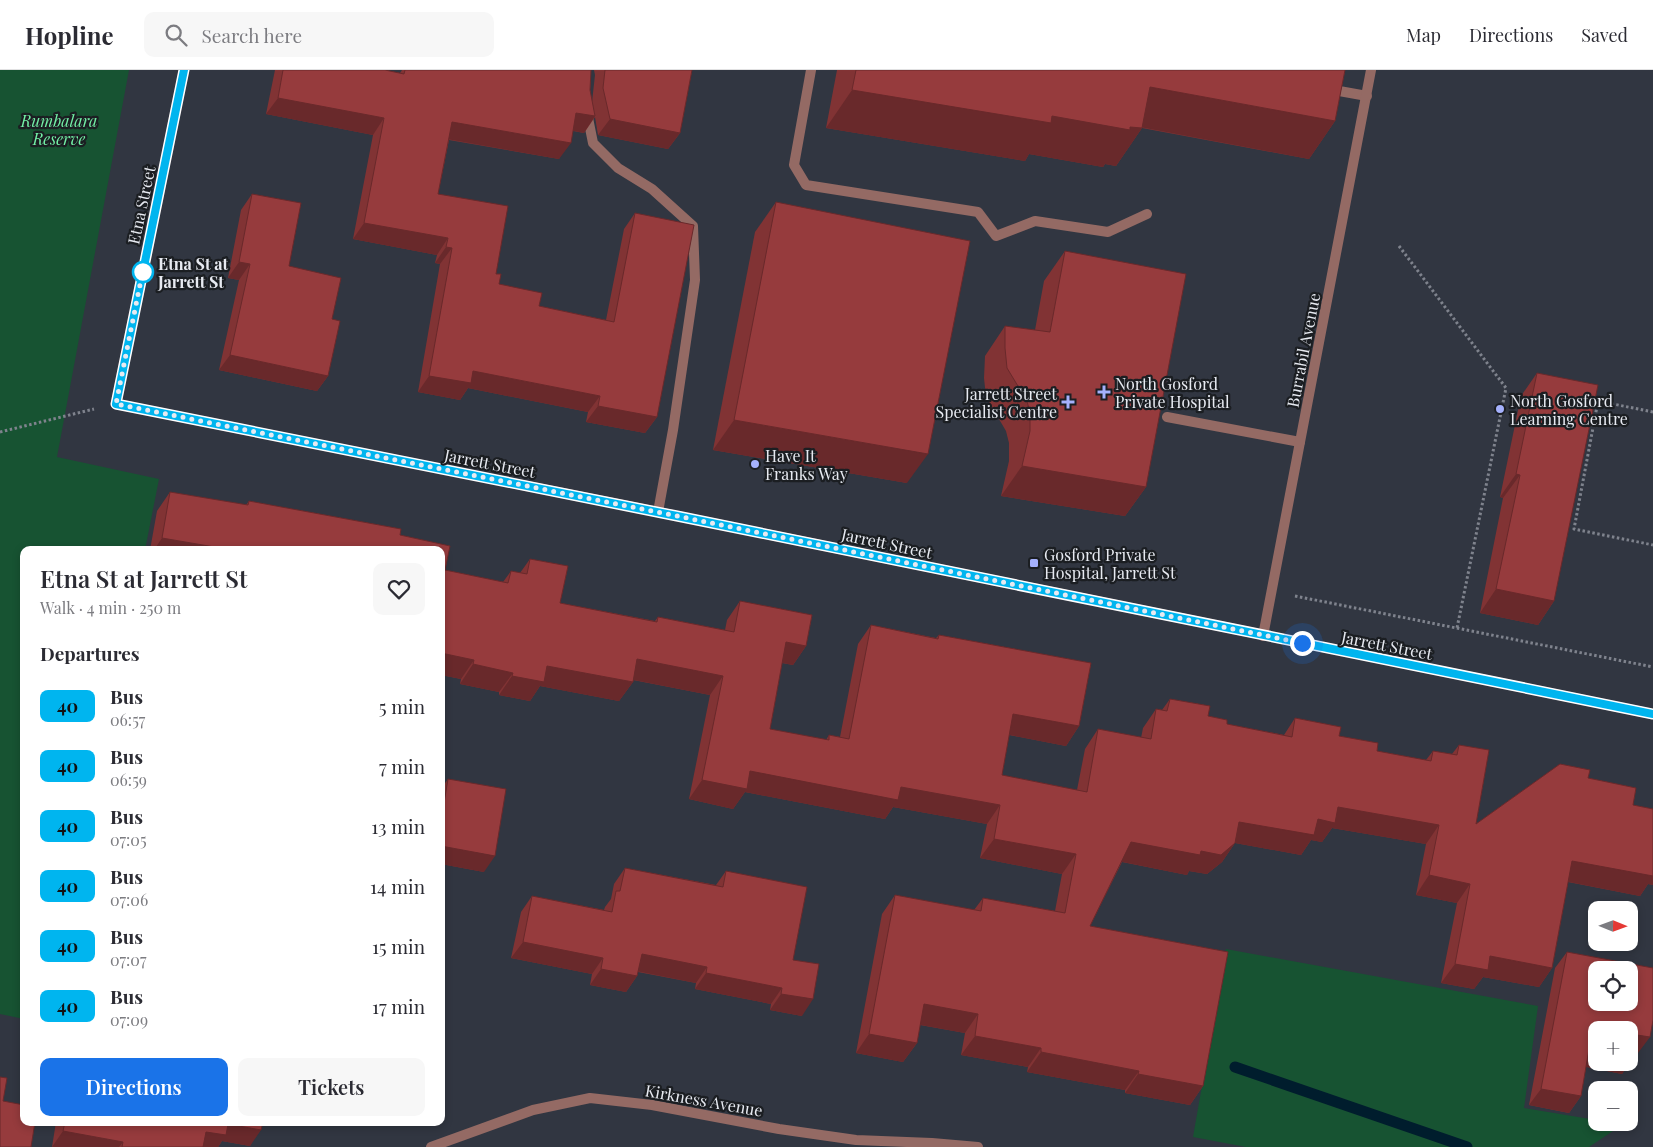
<!DOCTYPE html>
<html lang="en">
<head>
<meta charset="utf-8">
<style>
	:root { --surface:#fff; --page:#f7f7f7; --text:#2b2b33; --muted:#7c7c81; --line:#e1e1e2; --accent:#1a73e8 }
	body { margin:0; font-family:"Playfair Display",serif; background:var(--page); color:var(--text); height:100vh; display:flex; flex-direction:column; font-size:19px; white-space:nowrap }
	* { box-sizing:border-box; margin:0 }
	p { font-size:16px; color:var(--muted) }
	.icon { flex:none; width:28px; height:28px; fill:none; stroke:currentColor; stroke-width:2; stroke-linecap:round; stroke-linejoin:round }
	.map { position:relative; flex:1; overflow:hidden }
	.sheet { position:absolute; left:20px; top:476px; width:425px; height:580px; display:flex; flex-direction:column; background:var(--surface); border-radius:10px; box-shadow:0 2px 8px #0003 }
	.sheet>* { flex:none }
	.badge { padding:0 10px; border-radius:8px; font-size:18px; line-height:32px }
	.needle { width:32px; rotate:91deg }
	.buttons { position:absolute; left:1588px; top:831px; display:grid; gap:10px }
	.buttons a { display:grid; place-items:center; width:50px; height:50px; border-radius:10px; background:var(--surface); box-shadow:0 2px 8px #0003; font-size:25px }
	.you { position:absolute; width:25px; height:25px; margin:-12px; border:4px solid #fff; border-radius:50%; background:#1a73e8; box-shadow:0 0 0 8px #1a73e833 }
	.map>.badge { position:absolute; translate:-50% -50%; box-shadow:0 0 0 2px #fff }
	h2 { padding:0 20px; font-size:19px; line-height:45px }
	.round { display:grid; place-items:center; flex:none; width:52px; height:52px; border-radius:10px; background:var(--page) }
	.overview { display:flex; align-items:center; justify-content:space-between; height:85px; padding:0 20px }
	h1 { font-size:24px; font-weight:600; line-height:38px }
	.button { display:flex; gap:10px; margin-top:auto; padding:10px 20px }
	.button a { flex:1; height:58px; border-radius:10px; background:var(--accent); color:#fff; font-size:20px; font-weight:600; line-height:58px; text-align:center }
	.button a+a { background:var(--page); color:var(--text) }
	ul { padding:0; list-style:none }
	li { display:flex; align-items:center; gap:15px; height:60px; padding:0 20px }
	li div { flex:1 }
	li b { display:block; font-size:19px }
	li em { font-style:normal }
	li .badge { min-width:55px; font-weight:700; text-align:center }
	header { display:flex; align-items:center; gap:30px; box-sizing:border-box; height:70px; padding:0 25px; background:var(--surface); border-bottom:1px solid var(--line) }
	header strong { font-size:24px }
	nav { display:flex; gap:28px; margin-inline-start:auto; font-size:18px }
	.search { width:350px; height:45px; background:var(--page); display:flex; align-items:center; gap:12px; box-sizing:border-box; padding:0 18px; border-radius:10px; color:var(--muted); font-size:19px }
	.map>svg:first-child { display:block }
	.green { fill:#175332 }
	.lines { fill:none; stroke-linecap:round; stroke-linejoin:round }
	.stream { stroke:#001d2d; stroke-width:11 }
	.path { stroke:#7f838d; stroke-width:3; stroke-dasharray:2.5 2.5; stroke-linecap:butt }
	.service { stroke:#946a64; stroke-width:10 }
	.minor { stroke:#946a64; stroke-width:10 }
	.wall { fill:#813334 }
	.shaded-wall { fill:#69292b }
	.building { fill:#963b3d; stroke:#69292b; fill-rule:evenodd }
	.line-casing { stroke:#fff; stroke-width:11 }
	.line { stroke:#00b5ef; stroke-width:8 }
	.walk { stroke:#e7eaf1; stroke-width:5; stroke-dasharray:0 9 }
	.stop-dot { fill:#fff; stroke:#00b5ef; stroke-width:2.5 }
	.poi-dot { fill:#a5b1fc; stroke:#1b1e22; stroke-width:2 }
	.labels { text-anchor:middle; dominant-baseline:central; stroke-width:4.5; stroke-linejoin:round; paint-order:stroke }
	.park-label { font-size:16px; font-style:italic; fill:#73f0a6; stroke:#1b1e22 }
	.street-label { font-size:16px; fill:#e7eaf1; stroke:#1b1e22 }
	.stop-label { font-size:16px; font-weight:bold; fill:#e7eaf1; stroke:#1b1e22; text-anchor:start }
	.poi-label { font-size:16px; fill:#e7eaf1; stroke:#1b1e22; text-anchor:start }
</style>
</head>
<body>
<header>
<strong>Hopline</strong>
<div class="search"><svg class="icon" aria-label="search" viewBox="0 0 24 24"><circle cx="10" cy="10" r="6"/><path d="M15 15l6 6"/></svg>Search here</div>
<nav><a>Map</a><a>Directions</a><a>Saved</a></nav>
</header>
<div class="map">
<svg width="1653" height="1077" viewBox="0 0 1653 1077">
	<rect width="100%" height="100%" fill="#313641"/>
	<!-- green -->
	<g class="green">
		<polygon points="0,0 129,0 57,387 159,409 145,480 24,480 24,949 0,944"/>
		<polygon points="1226,879 1538,936 1524,1038 1596,1050 1596,1052 1622,1055 1589,1077 1246,1077 1193,1067"/>
	</g>
	<g class="lines">
		<!-- stream -->
		<polyline class="stream" points="1235,997 1467,1077"/>
		<!-- path -->
		<g class="path">
			<polyline points="1399,176 1506,318 1457,558"/>
			<polyline points="1653,342 1598,331 1574,459 1653,475"/>
			<polyline points="0,362 94,339"/>
			<polyline points="1295,526 1653,597"/>
		</g>
		<!-- service -->
		<g class="service">
			<polyline points="811,0 794,95 806,115 978,142 996,166 1035,151 1108,162 1147,144"/>
			<polyline points="1328,19 1367,26"/>
			<polyline points="587,43 593,73 618,98 652,119 693,156 695,210 673,360 658,442"/>
			<polyline points="1167,347 1300,372"/>
		</g>
		<!-- minor -->
		<g class="minor">
			<polyline points="184,0 116,334 658,442 1653,644"/>
			<polyline points="1263,566 1371,0"/>
			<polyline points="431,1077 533,1040 590,1028 652,1035 779,1059 856,1070 932,1073 978,1077"/>
		</g>
	</g>
	<!-- wall -->
	<g class="wall">
		<polygon points="275,0 385,0 400,3 402,0 591,0 590,20 592,32 595,5 594,0 692,0 680,63 668,79 598,65 595,47 584,63 573,61 559,89 449,70 438,124 496,204 499,214 539,236 606,250 624,159 635,143 657,347 645,363 586,352 588,342 468,318 460,330 418,322 440,194 435,193 437,185 353,169 373,65 266,44"/>
		<polygon points="837,0 1345,0 1335,51 1309,89 1142,58 1116,96 1105,94 1103,97 1029,84 1025,91 826,58"/>
		<polygon points="252,124 289,196 332,249 328,306 317,321 219,300 239,210 228,208 241,140"/>
		<polygon points="776,132 907,413 713,380 755,162"/>
		<polygon points="1065,181 1146,417 1125,446 1001,426 1009,391 1009,373 1006,361 986,327 984,308 985,286 1005,256 1035,260 1044,211"/>
		<polygon points="1537,303 1554,531 1538,555 1480,543 1503,428 1500,427 1521,326"/>
		<polygon points="170,422 246,435 249,431 401,459 400,465 450,476 445,500 503,512 511,501 520,503 530,489 568,496 560,533 655,551 658,547 725,560 727,550 740,531 812,545 806,576 793,595 782,593 770,659 826,670 829,665 840,667 858,574 871,555 936,568 939,565 1091,593 1079,656 1066,676 1009,665 1002,705 1077,720 1085,679 1098,659 1141,668 1143,658 1156,639 1162,640 1170,629 1210,636 1208,646 1227,650 1227,654 1284,665 1295,648 1341,657 1339,666 1378,673 1377,681 1426,690 1433,681 1452,684 1459,675 1489,680 1476,754 1560,694 1590,700 1588,708 1636,718 1633,735 1653,739 1653,815 1648,814 1640,826 1568,812 1552,898 1539,917 1483,907 1474,919 1441,913 1457,833 1416,825 1426,774 1332,758 1322,772 1311,770 1301,785 1235,773 1222,792 1207,804 1189,801 1187,805 1122,792 1090,856 1228,882 1203,1016 1190,1035 1125,1023 1125,1020 1027,1002 1028,997 961,985 965,963 920,955 917,973 903,992 856,983 882,844 895,825 974,840 983,828 1055,841 1062,804 980,788 987,754 893,737 885,749 745,722 733,739 689,729 710,625 633,610 633,612 619,631 540,616 530,631 499,625 499,622 460,614 461,609 441,605 441,480 150,480 157,441"/>
		<polygon points="448,709 484,802 441,794 441,719"/>
		<polygon points="625,798 716,815 726,801 793,890 802,946 770,940 771,934 695,919 696,913 638,902 637,906 626,922 590,915 592,904 511,888 521,842 532,826 604,840 605,837 611,829 614,814"/>
		<polygon points="1567,882 1638,983 1634,982 1633,987 1622,1004 1586,997 1581,1026 1569,1043 1529,1035 1555,898"/>
		<polygon points="56,1052 263,1052 250,1076 222,1071 218,1077 52,1077"/>
	</g>
	<!-- shaded-wall -->
	<g class="shaded-wall">
		<polygon points="1150,17 1335,51 1309,89 1124,54"/>
		<polygon points="852,20 1052,46 1142,58 1116,96 1105,94 1103,97 1029,84 1025,91 826,58"/>
		<polygon points="278,28 384,48 373,65 266,44"/>
		<polygon points="576,43 595,46 584,63 565,59"/>
		<polygon points="610,49 680,63 668,79 598,65"/>
		<polygon points="452,52 571,73 559,89 441,68"/>
		<polygon points="364,153 448,168 437,185 353,169"/>
		<polygon points="446,177 452,178 440,194 435,193"/>
		<polygon points="239,192 250,194 239,210 228,208"/>
		<polygon points="230,285 328,306 317,321 219,300"/>
		<polygon points="473,301 600,326 588,342 468,318 460,330 418,322 429,306"/>
		<polygon points="598,336 657,347 645,363 586,352"/>
		<polygon points="734,350 928,384 907,413 713,380"/>
		<polygon points="1022,396 1146,417 1125,446 1001,426"/>
		<polygon points="1516,404 1520,405 1503,428 1500,427"/>
		<polygon points="162,468 232,480 154,480"/>
		<polygon points="1496,519 1554,531 1538,555 1480,543"/>
		<polygon points="786,572 806,576 793,595 773,591"/>
		<polygon points="441,583 474,590 461,609 441,605"/>
		<polygon points="637,589 723,606 710,625 624,608"/>
		<polygon points="473,594 513,603 499,622 460,614"/>
		<polygon points="547,596 633,612 619,631 540,616 530,631 499,625 512,606"/>
		<polygon points="1013,644 1079,656 1066,676 1000,663"/>
		<polygon points="750,701 901,717 1000,735 987,754 893,737 885,749 745,722 733,739 689,729 702,710"/>
		<polygon points="1338,737 1439,755 1426,774 1332,758 1322,772 1311,770 1301,785 1235,773 1222,792 1207,804 1189,801 1187,805 1118,791 1131,772 1201,781 1239,752"/>
		<polygon points="994,769 1076,784 1062,804 980,788"/>
		<polygon points="441,776 495,786 484,802 441,794"/>
		<polygon points="1572,791 1653,798 1653,815 1648,814 1640,826 1559,810"/>
		<polygon points="1429,805 1470,814 1457,833 1416,825"/>
		<polygon points="523,872 603,888 592,904 511,888"/>
		<polygon points="642,884 707,897 696,913 631,900"/>
		<polygon points="1490,886 1552,898 1539,917 1483,907 1474,919 1441,913 1455,894"/>
		<polygon points="601,899 637,906 626,922 590,915"/>
		<polygon points="706,903 782,918 771,934 695,919"/>
		<polygon points="781,924 813,929 802,946 770,940"/>
		<polygon points="924,934 978,944 965,963 910,953"/>
		<polygon points="869,964 917,973 903,992 856,983"/>
		<polygon points="1637,965 1650,967 1638,983 1629,982"/>
		<polygon points="975,966 1041,978 1028,997 961,985"/>
		<polygon points="1589,979 1596,980 1596,992 1629,992 1629,986 1633,987 1622,1004 1578,995"/>
		<polygon points="1041,982 1139,1001 1125,1020 1027,1002"/>
		<polygon points="1138,1004 1203,1016 1190,1035 1125,1023"/>
		<polygon points="1541,1019 1581,1026 1569,1043 1529,1035"/>
		<polygon points="228,1054 261,1060 250,1076 222,1071 218,1077 195,1077 206,1062"/>
		<polygon points="63,1061 123,1072 119,1077 52,1077"/>
	</g>
	<!-- building -->
	<g class="building">
		<polygon points="283,0 385,0 404,4 405,0 591,0 590,20 595,46 576,43 571,73 452,52 438,124 508,136 496,204 501,204 499,214 542,223 539,236 614,252 635,143 694,155 657,347 598,336 600,326 473,301 471,313 429,306 452,178 446,177 448,168 364,153 384,48 278,28"/>
		<polygon points="605,0 692,0 680,63 610,49 603,18"/>
		<polygon points="856,0 1345,0 1335,51 1150,17 1142,58 1130,57 1130,60 1052,46 1051,53 852,20"/>
		<polygon points="252,124 301,133 289,196 341,208 332,249 340,251 328,306 230,285 250,194 239,192"/>
		<polygon points="776,132 970,171 928,384 734,350"/>
		<polygon points="1065,181 1186,204 1146,417 1022,396 1030,361 1030,343 1027,331 1007,298 1005,278 1005,256 1050,262"/>
		<polygon points="1537,303 1598,315 1554,531 1496,519 1520,405 1516,404"/>
		<polygon points="170,422 248,435 249,431 401,459 400,465 450,476 445,500 508,513 511,501 527,504 530,489 568,496 560,533 657,552 658,547 734,562 740,531 812,545 806,576 786,572 770,659 829,670 829,665 849,669 871,555 938,569 939,565 1091,593 1079,656 1013,644 1002,705 1087,722 1098,659 1151,669 1156,639 1167,641 1170,629 1210,636 1208,646 1227,650 1227,654 1292,667 1295,648 1341,657 1339,666 1378,673 1377,681 1431,691 1433,681 1457,685 1459,675 1489,680 1476,754 1560,694 1590,700 1588,708 1636,718 1633,735 1653,739 1653,806 1572,791 1552,898 1490,886 1488,900 1455,894 1470,814 1429,805 1439,755 1338,737 1335,753 1318,749 1314,765 1239,752 1235,773 1221,785 1201,781 1200,785 1131,772 1090,856 1228,882 1203,1016 1138,1004 1139,1001 1041,982 1041,978 975,966 978,944 924,934 917,973 869,964 895,825 981,841 983,828 1065,843 1076,784 994,769 1000,735 901,717 898,730 750,701 747,719 702,710 723,606 637,589 633,612 547,596 544,612 512,606 513,603 473,594 474,590 441,583 441,480 232,480 162,468"/>
		<polygon points="448,709 506,719 495,786 441,776 441,751"/>
		<polygon points="625,798 723,817 726,801 807,817 793,890 819,894 813,929 781,924 782,918 706,903 707,897 642,884 637,906 601,899 603,888 523,872 532,826 612,842 616,821 620,821"/>
		<path d="M1567,882L1653,898V950L1650,967L1637,965L1633,987L1629,986V960H1596V980L1589,979L1581,1026L1541,1019ZM1596,900H1629V932H1596Z"/>
		<polygon points="0,1007 7,1008 3,1031 24,1035 24,1052 35,1052 31,1077 0,1077"/>
		<polygon points="65,1052 263,1052 261,1060 228,1054 226,1065 206,1062 203,1077 122,1077 123,1072 63,1061"/>
	</g>
	<g class="lines">
		<!-- line casing -->
		<g class="line-casing">
			<polyline id="line" points="184,0 116,334 677,446 1653,644"/>
		</g>
		<!-- line -->
		<use href="#line" class="line"/>
		<!-- walk -->
		<polyline class="walk" points="143,202 143,200 116,334 677,446 1302,573"/>
	</g>
	<!-- markers -->
	<circle class="stop-dot" cx="143" cy="202" r="10"/>
	<g class="poi-dot">
		<path d="M1101.5 314.5h5v5h5v5h-5v5h-5v-5h-5v-5h5z"/>
		<path d="M1065.5 324.5h5v5h5v5h-5v5h-5v-5h-5v-5h5z"/>
		<circle cx="1500" cy="339" r="5"/>
		<circle cx="755" cy="394" r="5"/>
		<rect x="1029" y="488" width="10" height="10" rx="2.5"/>
	</g>
	<g class="labels">
		<!-- park labels -->
		<g class="park-label">
			<text x="59" y="50">Rumbalara<tspan x="59" dy="18">Reserve</tspan></text>
		</g>
		<!-- street labels -->
		<g class="street-label">
			<text transform="translate(141 135) rotate(-78)">Etna Street</text>
			<text transform="translate(1303 280) rotate(-79)">Burrabil Avenue</text>
			<text transform="translate(490 393) rotate(11)">Jarrett Street</text>
			<text transform="translate(887 473) rotate(12)">Jarrett Street</text>
			<text transform="translate(1387 575) rotate(11)">Jarrett Street</text>
			<text transform="translate(704 1030) rotate(10)">Kirkness Avenue</text>
		</g>
		<!-- stop labels -->
		<g class="stop-label">
			<text x="158" y="193">Etna St at<tspan x="158" dy="18">Jarrett St</tspan></text>
		</g>
		<!-- poi labels -->
		<g class="poi-label">
			<text x="1115" y="313">North Gosford<tspan x="1115" dy="18">Private Hospital</tspan></text>
			<text x="1057" y="323" text-anchor="end">Jarrett Street<tspan x="1057" dy="18">Specialist Centre</tspan></text>
			<text x="1510" y="330">North Gosford<tspan x="1510" dy="18">Learning Centre</tspan></text>
			<text x="765" y="385">Have It<tspan x="765" dy="18">Franks Way</tspan></text>
			<text x="1044" y="484">Gosford Private<tspan x="1044" dy="18">Hospital, Jarrett St</tspan></text>
		</g>
	</g>
</svg>
<div class="buttons">
<a><svg class="needle" viewBox="-14 -14 28 28"><path d="M0-13l5 13h-10z" fill="#e53935"/><path d="M0 13l5-13h-10z" fill="#7c7c81"/></svg></a>
<a><svg class="icon" aria-label="locate" viewBox="0 0 24 24"><circle cx="12" cy="12" r="6"/><path d="M12 2v4M12 18v4M2 12h4M18 12h4"/></svg></a>
<a>+</a>
<a>−</a>
</div>
<div class="you" style="left:1302px;top:573px"></div>
<section class="sheet">
<div class="overview"><div><h1>Etna St at Jarrett St</h1><p>Walk · 4 min · 250 m</p></div><a class="round"><svg class="icon" aria-label="heart" viewBox="0 0 24 24"><path d="M12 20l-8-8c-3-5 5-10 8-4 3-6 11-1 8 4z"/></svg></a></div>
<h2>Departures</h2>
<ul>
<li><span class="badge" style="background:#00b5ef;color:#111">40</span><div><b>Bus</b><p>06:57</p></div><em>5 min</em></li>
<li><span class="badge" style="background:#00b5ef;color:#111">40</span><div><b>Bus</b><p>06:59</p></div><em>7 min</em></li>
<li><span class="badge" style="background:#00b5ef;color:#111">40</span><div><b>Bus</b><p>07:05</p></div><em>13 min</em></li>
<li><span class="badge" style="background:#00b5ef;color:#111">40</span><div><b>Bus</b><p>07:06</p></div><em>14 min</em></li>
<li><span class="badge" style="background:#00b5ef;color:#111">40</span><div><b>Bus</b><p>07:07</p></div><em>15 min</em></li>
<li><span class="badge" style="background:#00b5ef;color:#111">40</span><div><b>Bus</b><p>07:09</p></div><em>17 min</em></li>
</ul>
<div class="button"><a>Directions</a><a>Tickets</a></div>
</section>
</div>
</body>
</html>
